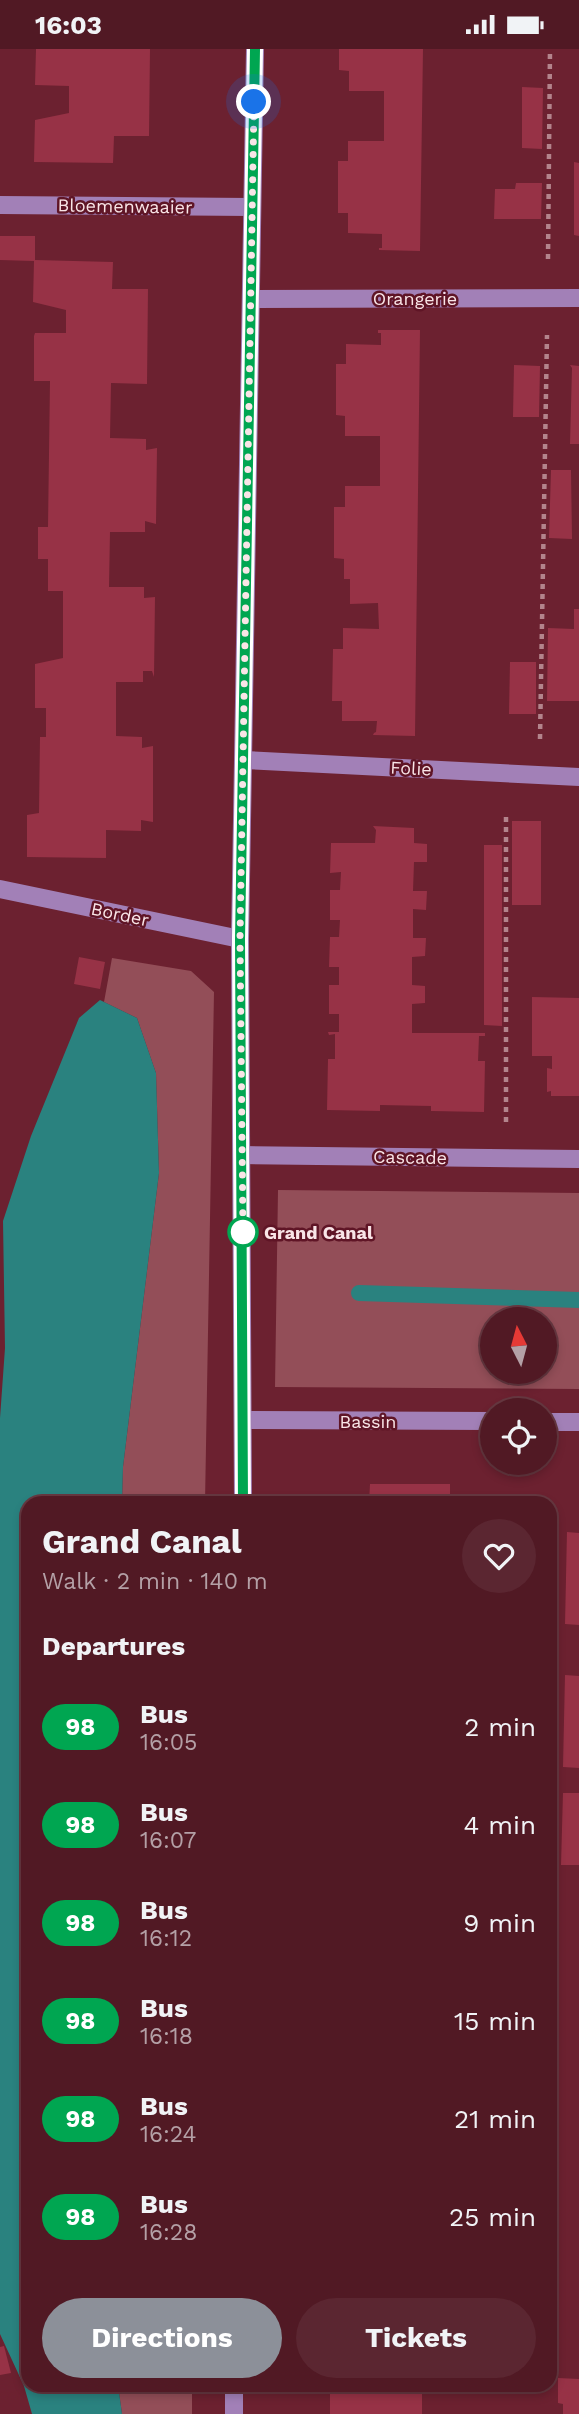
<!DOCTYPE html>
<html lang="en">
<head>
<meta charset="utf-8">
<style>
	:root { --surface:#511924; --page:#5b2631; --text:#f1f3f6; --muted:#b4a0a6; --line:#673841; --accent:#8c9099 }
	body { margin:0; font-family:"Work Sans",sans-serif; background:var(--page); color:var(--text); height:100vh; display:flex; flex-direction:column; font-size:26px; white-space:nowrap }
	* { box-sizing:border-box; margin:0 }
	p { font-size:23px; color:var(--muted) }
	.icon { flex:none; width:38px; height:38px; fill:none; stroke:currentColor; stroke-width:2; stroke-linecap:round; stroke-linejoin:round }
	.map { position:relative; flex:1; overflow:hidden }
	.details { position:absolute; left:21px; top:1447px; width:536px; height:896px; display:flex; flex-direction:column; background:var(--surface); border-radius:21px; box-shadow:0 4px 10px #0003,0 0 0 2px var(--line) }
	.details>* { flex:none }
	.badge { padding:0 14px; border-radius:23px; font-size:24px; line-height:46px }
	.needle { width:46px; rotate:354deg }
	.tools { position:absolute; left:480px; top:1258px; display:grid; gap:14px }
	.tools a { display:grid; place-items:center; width:77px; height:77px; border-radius:50%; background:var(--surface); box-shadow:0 4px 10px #0003,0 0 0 2px var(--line); font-size:35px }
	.you { position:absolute; width:35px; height:35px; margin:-18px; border:5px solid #fff; border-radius:50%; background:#1a73e8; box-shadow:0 0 0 10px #1a73e833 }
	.map>.badge { position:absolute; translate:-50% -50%; box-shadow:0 0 0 4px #fff }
	h2 { padding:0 21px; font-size:26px; line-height:63px }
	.round { display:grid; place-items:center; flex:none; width:74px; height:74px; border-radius:37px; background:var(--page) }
	.overview { display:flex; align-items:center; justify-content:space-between; height:119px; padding:0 21px }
	h1 { font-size:33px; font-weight:700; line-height:52px }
	.button { display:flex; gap:14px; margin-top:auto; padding:14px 21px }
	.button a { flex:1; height:80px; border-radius:42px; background:var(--accent); color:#fff; font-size:28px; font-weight:700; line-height:80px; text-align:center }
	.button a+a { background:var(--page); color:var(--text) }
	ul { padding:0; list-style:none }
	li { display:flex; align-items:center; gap:21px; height:98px; padding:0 21px }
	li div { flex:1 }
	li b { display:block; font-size:26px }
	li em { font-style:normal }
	li .badge { min-width:77px; font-weight:700; text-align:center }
	.status { display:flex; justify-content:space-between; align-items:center; height:49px; padding:0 35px; background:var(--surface); direction:ltr }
	.status svg { height:19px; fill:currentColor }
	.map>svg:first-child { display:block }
	.green { fill:#934e58; fill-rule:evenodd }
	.water { fill:#2a827f }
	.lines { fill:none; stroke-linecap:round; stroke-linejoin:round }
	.stream { stroke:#2a827f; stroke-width:16 }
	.building { fill:#973246 }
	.path { stroke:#b3848c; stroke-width:4.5; stroke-dasharray:5 5; stroke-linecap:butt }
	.minor { stroke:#a280b7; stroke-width:18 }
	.line-casing { stroke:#fff; stroke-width:16 }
	.line { stroke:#00a651; stroke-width:10 }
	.walk { stroke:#f9e5e7; stroke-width:7; stroke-dasharray:0 12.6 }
	.stop-dot { fill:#fff; stroke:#00a651; stroke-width:3.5 }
	.labels { text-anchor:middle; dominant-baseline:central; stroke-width:5; stroke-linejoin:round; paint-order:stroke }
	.street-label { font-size:18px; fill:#f9e5e7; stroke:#5f1526 }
	.stop-label { font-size:18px; font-weight:bold; fill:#f9e5e7; stroke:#5f1526; text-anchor:start }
</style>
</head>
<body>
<div class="status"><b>16:03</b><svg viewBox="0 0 49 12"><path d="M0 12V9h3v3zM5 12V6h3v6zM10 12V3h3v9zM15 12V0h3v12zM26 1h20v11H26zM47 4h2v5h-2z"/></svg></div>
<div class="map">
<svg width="579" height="2365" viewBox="0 0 579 2365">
	<rect width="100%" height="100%" fill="#6c2130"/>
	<!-- green -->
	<g class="green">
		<polygon points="112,909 191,922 214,943 205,1454 122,1454 123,1418 159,1124 156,1024 137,969 104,953"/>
		<path d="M278,1141L579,1144V1340L275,1338ZM544,1270V1323H492V1270Z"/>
		<polygon points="118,2336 192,2336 192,2365 122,2365"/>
	</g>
	<!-- water -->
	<polygon class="water" points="100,951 137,969 156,1024 159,1124 123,1418 122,1454 28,1454 28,2336 118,2336 122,2365 32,2365 24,2337 0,2285 0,1369 5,1299 3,1172 31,1087 79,969"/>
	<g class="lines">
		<!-- stream -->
		<polyline class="stream" points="359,1244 579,1251"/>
	</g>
	<!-- building -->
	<g class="building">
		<polygon points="36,0 150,0 149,87 114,87 113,114 34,113 35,71 69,64 69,37 35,36"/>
		<polygon points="339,0 423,0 420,202 379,201 379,199 382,199 382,185 348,184 348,164 338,164 338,112 348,112 348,92 384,92 384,42 349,42 349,22 339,21"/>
		<polygon points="522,38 543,39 542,100 522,99"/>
		<polygon points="574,113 579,114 579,187 574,186"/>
		<polygon points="516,134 542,134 541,170 494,170 495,140 515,140"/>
		<polygon points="0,187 35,187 35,211 113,213 112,240 148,240 147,335 111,334 110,389 146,390 146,401 157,399 156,475 145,472 145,483 110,483 109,538 144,538 144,549 155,548 154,628 152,622 143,622 143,633 116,633 116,687 142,688 142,699 153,697 153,773 141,771 141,782 106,781 106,809 27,808 27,766 39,764 40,688 46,688 46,659 35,659 35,615 63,609 63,542 48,542 48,510 38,510 38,478 48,478 50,332 34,332 34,287 35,284 66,284 66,261 33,253 34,212 0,211"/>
		<polygon points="378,281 420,281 415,687 373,686 374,684 376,683 377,672 342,672 342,652 332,652 333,600 343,600 343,579 379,580 378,554 350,555 350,530 344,530 344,510 334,509 334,458 345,458 345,437 380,437 380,387 345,387 345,367 336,366 336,315 346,315 346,295 381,296 381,284 378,284"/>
		<polygon points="514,316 540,317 539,368 513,368"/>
		<polygon points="570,316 579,317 579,395 570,395 572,319"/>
		<polygon points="551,421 571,421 572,490 549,489"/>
		<polygon points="574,560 579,560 579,652 547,652 548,579 574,580"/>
		<polygon points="510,613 536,613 536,665 509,665"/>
		<rect x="512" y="772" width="29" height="84"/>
		<polygon points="373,777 414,779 414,794 427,795 427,813 414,813 413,842 427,842 426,861 413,860 413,889 426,889 425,907 412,908 412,936 425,937 425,954 412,955 412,984 485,984 485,987 479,987 478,1012 485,1012 484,1063 431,1062 431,1057 380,1056 380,1062 327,1061 328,1010 335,1010 335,985 329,986 328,983 339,983 339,965 329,965 329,936 339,936 339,918 329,918 330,888 339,888 340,871 330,871 330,841 340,841 341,823 330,824 331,794 375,794 376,781"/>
		<polygon points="484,796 502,796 502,977 484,976"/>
		<polygon points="79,908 105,913 100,940 74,935"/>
		<polygon points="532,948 579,949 579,1047 551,1047 551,1042 547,1043 547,1019 552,1020 552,1007 532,1007"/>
		<polygon points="370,1435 450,1435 450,1454 369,1454"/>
		<polygon points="567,1483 579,1484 579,1576 565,1575"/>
		<polygon points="565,1626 579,1627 579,1719 563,1718"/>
		<polygon points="563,1744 579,1744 579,1816 561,1816"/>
		<polygon points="4,2297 11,2324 0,2326 0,2298"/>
		<polygon points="558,2329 579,2330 579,2365 563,2365 563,2355 558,2354"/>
		<rect x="330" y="2336" width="92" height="29"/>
	</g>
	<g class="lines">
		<!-- path -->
		<g class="path">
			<polyline points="548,210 550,0"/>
			<polyline points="540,690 547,286"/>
			<polyline points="506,1073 506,763"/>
		</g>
		<!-- minor -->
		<g class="minor">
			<polyline points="0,156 251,158"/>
			<polyline points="251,250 579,249"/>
			<polyline points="244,711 579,728"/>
			<polyline points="0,840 240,890"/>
			<polyline points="242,1106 579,1110"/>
			<polyline points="244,1371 492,1372"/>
			<polyline points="544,1373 579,1373"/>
			<polyline points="243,1454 240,890 255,0"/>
			<polyline points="234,2365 234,2336"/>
		</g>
	</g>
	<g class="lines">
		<!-- line casing -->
		<g class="line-casing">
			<polyline id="line" points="243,1454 240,890 255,0"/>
		</g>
		<!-- line -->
		<use href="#line" class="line"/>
		<!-- walk -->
		<polyline class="walk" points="243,1183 243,1186 240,890 254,53"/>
	</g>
	<!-- markers -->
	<circle class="stop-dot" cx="243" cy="1183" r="14"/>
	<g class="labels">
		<!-- street labels -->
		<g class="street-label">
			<text transform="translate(125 157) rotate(1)">Bloemenwaaier</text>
			<text x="415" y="249">Orangerie</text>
			<text transform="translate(411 719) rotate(3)">Folie</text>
			<text transform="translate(120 865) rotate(12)">Border</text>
			<text transform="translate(410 1108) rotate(1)">Cascade</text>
			<text x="368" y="1372">Bassin</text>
		</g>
		<!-- stop labels -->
		<g class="stop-label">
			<text x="264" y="1183">Grand Canal</text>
		</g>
	</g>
</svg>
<div class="tools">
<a><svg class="needle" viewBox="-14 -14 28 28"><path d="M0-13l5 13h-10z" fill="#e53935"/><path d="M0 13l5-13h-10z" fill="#b4a0a6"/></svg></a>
<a><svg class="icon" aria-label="locate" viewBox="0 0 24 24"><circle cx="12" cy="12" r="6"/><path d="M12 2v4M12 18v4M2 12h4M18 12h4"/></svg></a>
</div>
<div class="you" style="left:254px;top:53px"></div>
<section class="details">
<div class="overview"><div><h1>Grand Canal</h1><p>Walk · 2 min · 140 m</p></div><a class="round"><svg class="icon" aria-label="heart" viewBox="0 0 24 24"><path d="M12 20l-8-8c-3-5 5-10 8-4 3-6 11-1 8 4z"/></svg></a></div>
<h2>Departures</h2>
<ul>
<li><span class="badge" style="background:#00a651;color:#fff">98</span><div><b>Bus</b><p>16:05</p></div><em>2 min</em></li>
<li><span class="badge" style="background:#00a651;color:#fff">98</span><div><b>Bus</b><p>16:07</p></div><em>4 min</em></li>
<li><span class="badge" style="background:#00a651;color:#fff">98</span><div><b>Bus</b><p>16:12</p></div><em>9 min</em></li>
<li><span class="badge" style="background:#00a651;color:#fff">98</span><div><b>Bus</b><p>16:18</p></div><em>15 min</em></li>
<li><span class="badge" style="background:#00a651;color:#fff">98</span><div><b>Bus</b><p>16:24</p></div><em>21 min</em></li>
<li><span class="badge" style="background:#00a651;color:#fff">98</span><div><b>Bus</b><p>16:28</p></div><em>25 min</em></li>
</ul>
<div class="button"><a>Directions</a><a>Tickets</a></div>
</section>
</div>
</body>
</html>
